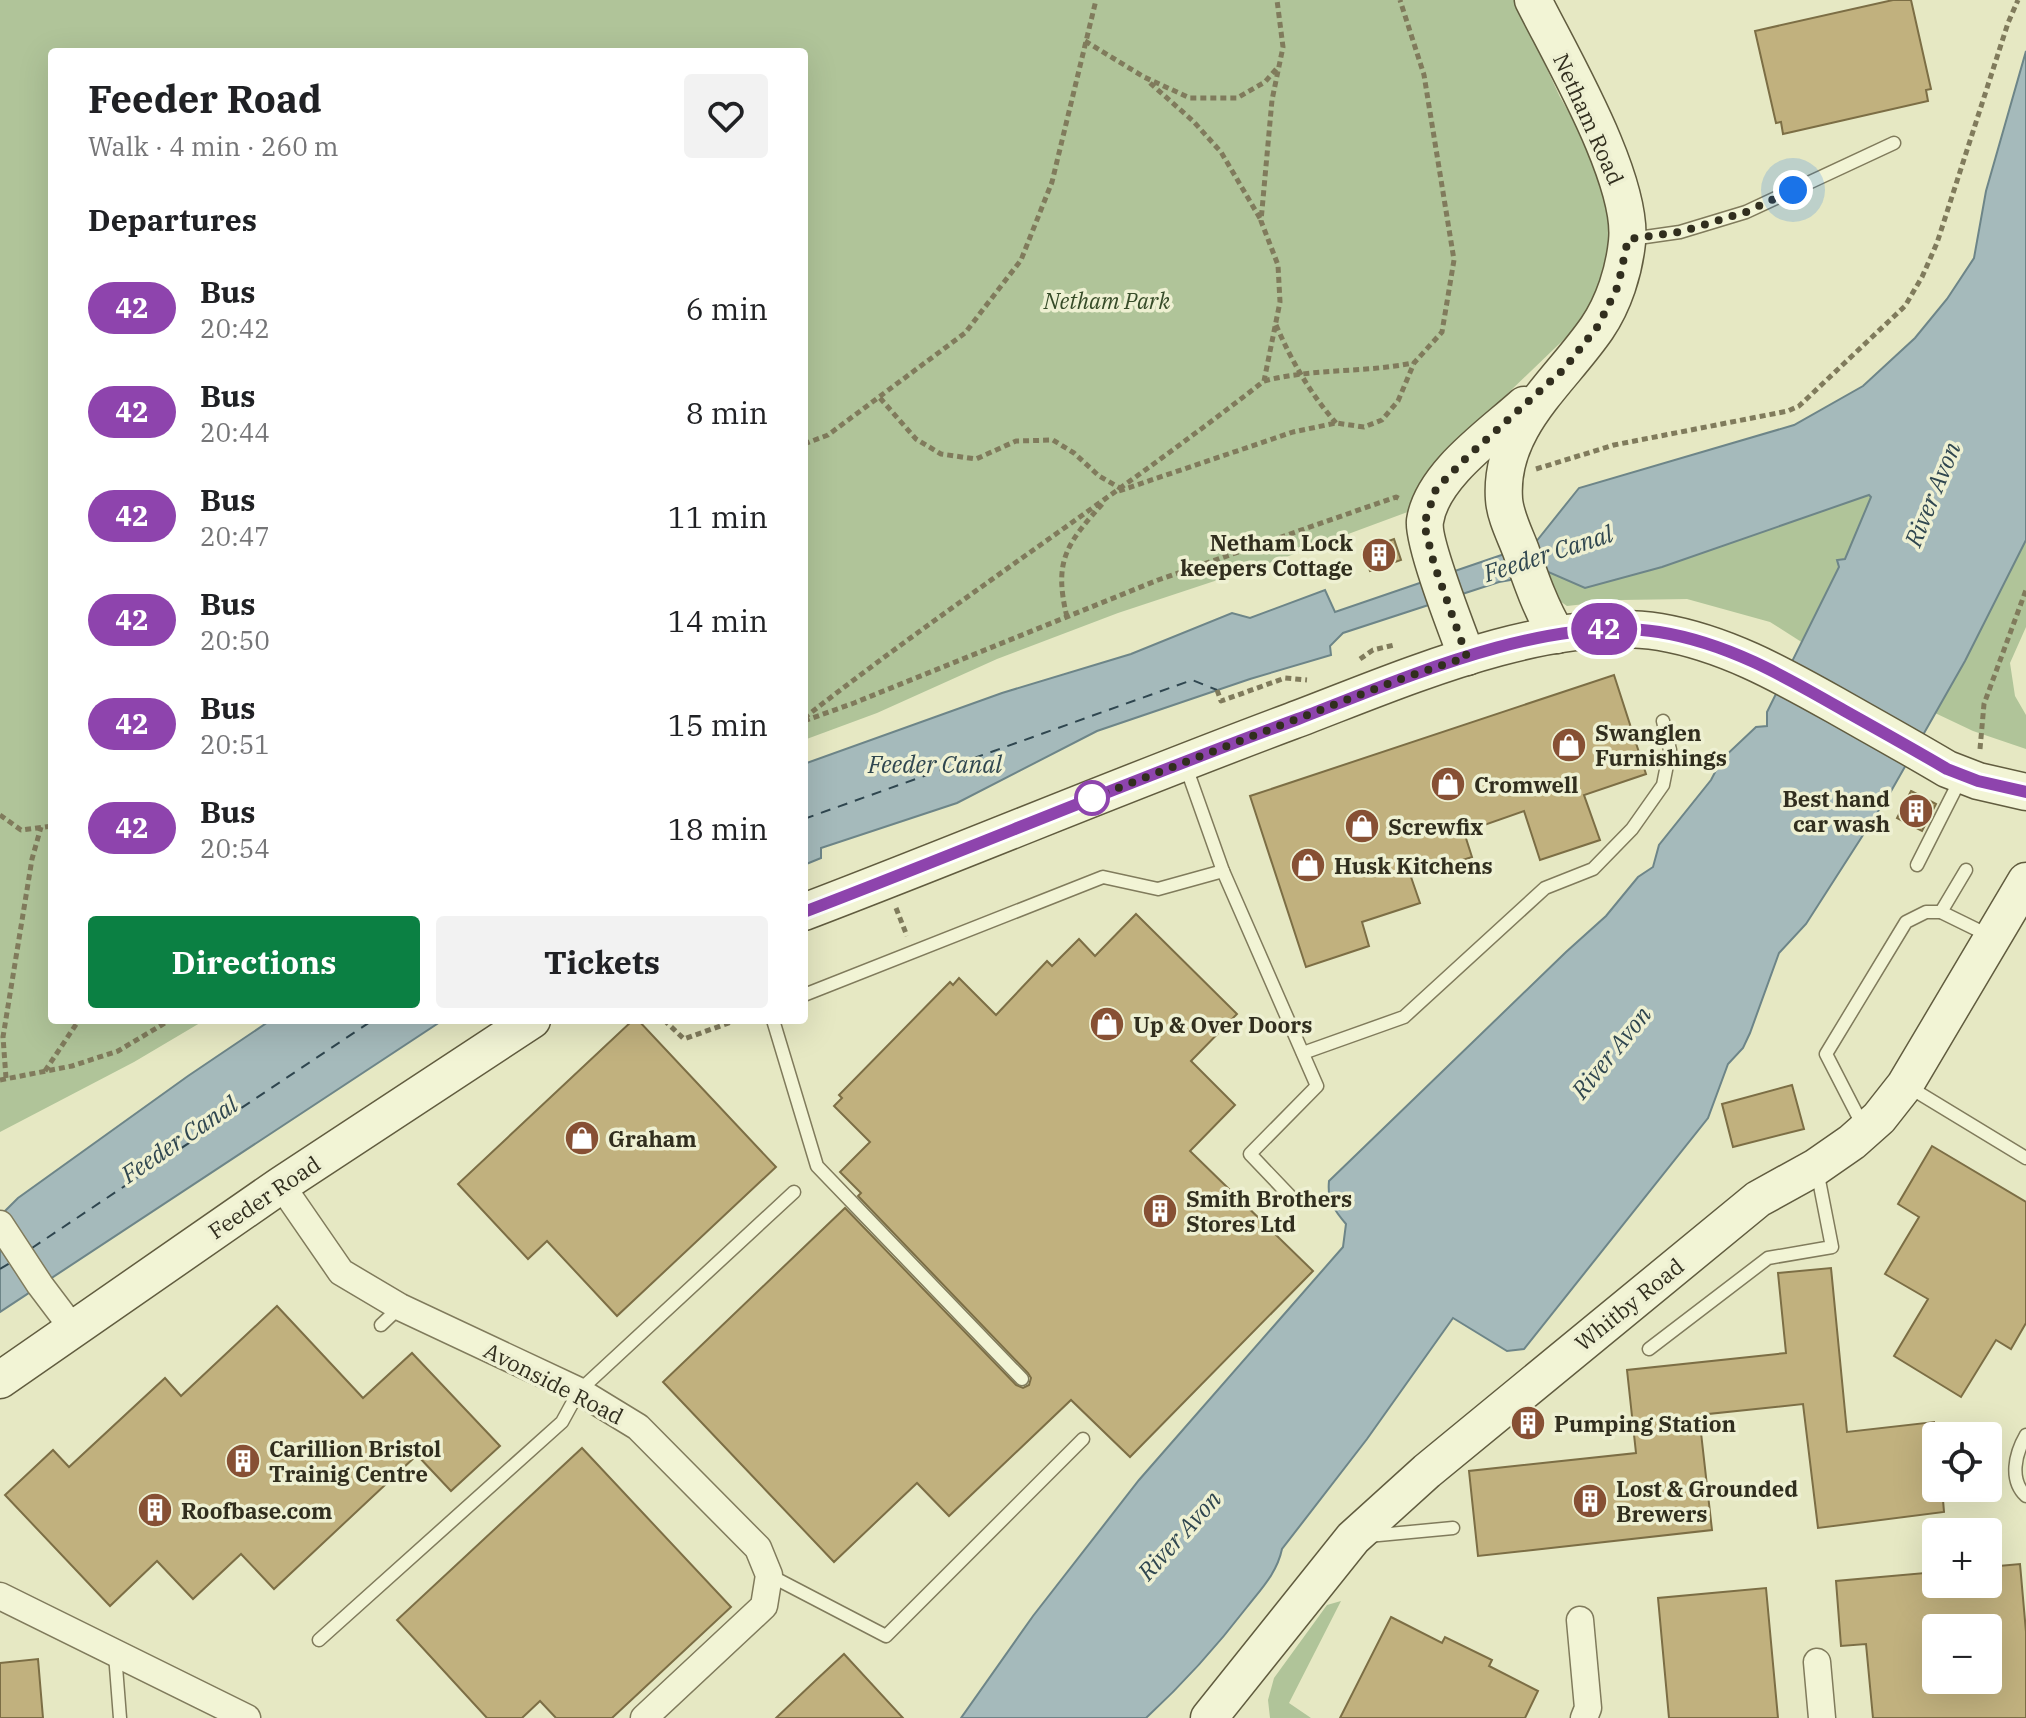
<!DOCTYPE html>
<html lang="en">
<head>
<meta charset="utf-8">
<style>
	:root { --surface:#fff; --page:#f2f2f2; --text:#202124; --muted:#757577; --accent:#0b8043 }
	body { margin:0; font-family:"IBM Plex Serif",serif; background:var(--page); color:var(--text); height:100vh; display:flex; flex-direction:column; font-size:30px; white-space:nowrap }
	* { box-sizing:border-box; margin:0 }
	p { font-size:26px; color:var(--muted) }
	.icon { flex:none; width:44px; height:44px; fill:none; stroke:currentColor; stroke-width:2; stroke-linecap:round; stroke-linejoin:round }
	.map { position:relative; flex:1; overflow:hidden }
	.sheet { position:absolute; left:48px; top:48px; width:760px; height:976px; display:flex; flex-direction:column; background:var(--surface); border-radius:8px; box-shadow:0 8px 32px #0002 }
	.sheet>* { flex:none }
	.badge { padding:0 16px; border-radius:26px; font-size:28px; line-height:52px }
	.controls { position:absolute; left:1922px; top:1422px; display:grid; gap:16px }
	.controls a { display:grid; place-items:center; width:80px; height:80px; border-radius:8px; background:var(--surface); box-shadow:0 8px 32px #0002; font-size:40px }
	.you { position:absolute; width:40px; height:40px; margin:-20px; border:6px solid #fff; border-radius:50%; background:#1a73e8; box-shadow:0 0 0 12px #1a73e833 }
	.map>.badge { position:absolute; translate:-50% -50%; box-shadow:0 0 0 4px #fff }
	h2 { padding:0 40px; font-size:30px; line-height:72px }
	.round { display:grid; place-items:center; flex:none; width:84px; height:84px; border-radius:8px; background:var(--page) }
	.head { display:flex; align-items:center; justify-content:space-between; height:136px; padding:0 40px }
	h1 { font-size:38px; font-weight:700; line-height:60px }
	.action { display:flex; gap:16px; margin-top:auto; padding:16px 40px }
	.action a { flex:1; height:92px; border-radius:8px; background:var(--accent); color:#fff; font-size:32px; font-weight:700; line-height:92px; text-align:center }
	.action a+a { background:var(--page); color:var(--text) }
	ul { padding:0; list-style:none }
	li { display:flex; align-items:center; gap:24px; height:104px; padding:0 40px }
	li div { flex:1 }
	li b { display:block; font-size:30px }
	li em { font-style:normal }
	li .badge { min-width:88px; font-weight:700; text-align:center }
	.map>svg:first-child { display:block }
	.green { fill:#b0c499 }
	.water { fill:#a5babb; stroke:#6d8588; stroke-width:2 }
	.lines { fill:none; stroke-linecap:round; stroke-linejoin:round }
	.ferry { stroke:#2f464f; stroke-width:2; stroke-dasharray:10 8; stroke-linecap:butt }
	.building { fill:#c1b17e; stroke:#7c6e45; stroke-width:2; fill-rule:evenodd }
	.lane-casing { stroke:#807b5c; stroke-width:15 }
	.street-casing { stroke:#807b5c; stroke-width:29 }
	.secondary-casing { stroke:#615c3f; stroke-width:39 }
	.path { stroke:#807b5c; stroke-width:5; stroke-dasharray:6 4; stroke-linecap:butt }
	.lane { stroke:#f2f4d5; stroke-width:12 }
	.street { stroke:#f2f4d5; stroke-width:26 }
	.secondary { stroke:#f2f4d5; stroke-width:36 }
	.line-casing { stroke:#fff; stroke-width:18 }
	.line { stroke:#8e44ad; stroke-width:12 }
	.walk { stroke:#312e1e; stroke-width:8; stroke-dasharray:0 14.4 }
	.stop-dot { fill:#fff; stroke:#8e44ad; stroke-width:4 }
	.labels { text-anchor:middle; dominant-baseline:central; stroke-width:7; stroke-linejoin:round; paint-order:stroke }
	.street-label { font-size:22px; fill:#312e1e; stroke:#eef0d2 }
	.park-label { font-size:22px; font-style:italic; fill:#364b28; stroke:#eef0d2 }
	.poi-label { font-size:22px; font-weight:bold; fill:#312e1e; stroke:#eef0d2; text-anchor:start }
	.water-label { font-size:24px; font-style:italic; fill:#2f464f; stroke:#eef0d2 }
</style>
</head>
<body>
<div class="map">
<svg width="2026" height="1718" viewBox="0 0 2026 1718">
	<rect width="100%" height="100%" fill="#e6e8c3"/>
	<!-- green -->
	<g class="green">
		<polygon points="0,0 1515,0 1560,97 1599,165 1612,233 1606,278 1581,323 1455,444 1413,510 1278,560 1118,613 997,659 877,713 804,740 804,52 52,52 52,1020 205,1020 134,1062 0,1132"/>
		<polygon points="1869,495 1871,497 1845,559 1803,643 1770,622 1687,599 1621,600 1567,606 1554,597 1544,570"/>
		<polygon points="2026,540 2026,627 2010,663 2015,696 2026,715 2026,749 1973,731 1935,713"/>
		<polygon points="1341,1601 1289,1703 1311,1718 1270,1718 1268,1700 1274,1678 1327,1605"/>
	</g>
	<!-- water -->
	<g class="water">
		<path d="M2026,51V540L1965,661L1890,793L1806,924L1779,953L1750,1033L1743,1048L1728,1064L1708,1118L1524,1349L1507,1351L1453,1318L1367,1439L1282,1549C1277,1573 1261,1589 1247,1607C1214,1650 1185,1682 1146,1718H961L1033,1616L1139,1480L1343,1247L1346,1224C1334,1210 1327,1200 1329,1181L1566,952L1606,916L1638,877L1653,867L1659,845L1711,780L1722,759L1756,727L1767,726V712L1839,567L1837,560L1845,559L1871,497L1869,495L1662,567L1585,588L1544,570L1522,578L1499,582L1343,633L1330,646L1331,655L1250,679L1097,731L957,803L821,848V858L804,865V764L1002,693L1131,654L1232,613L1250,618L1325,590L1335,612L1522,548L1535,543L1579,488L1794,425L1863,386L1915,338L1947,299L1974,258L1986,191Z"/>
		<polygon points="271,1020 443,1020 0,1312 0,1216 18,1198 188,1076"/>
	</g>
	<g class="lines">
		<!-- ferry -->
		<g class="ferry">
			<polyline points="804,819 1192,680 1217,690"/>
			<polyline points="32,1248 373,1020"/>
			<polyline points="0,1269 10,1263"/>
		</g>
	</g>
	<!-- building -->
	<g class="building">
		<polygon points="1893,0 1911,0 1931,89 1926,90 1928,101 1783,134 1781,122 1776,123 1755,31"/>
		<polygon points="1394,539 1401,560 1370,571 1363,550"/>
		<polygon points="1614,675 1646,774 1584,795 1600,840 1540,860 1524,811 1464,832 1472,857 1411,877 1420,903 1362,922 1369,946 1306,967 1250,796"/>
		<polygon points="1911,791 1936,804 1922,831 1897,818"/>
		<polygon points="1136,914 1237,1014 1191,1061 1235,1105 1190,1151 1313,1271 1130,1457 1071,1400 949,1516 917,1483 834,1562 663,1382 845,1208 1016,1385 1023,1388 1029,1385 1031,1378 1028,1373 858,1196 861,1193 840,1172 870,1142 834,1106 842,1098 839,1095 950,982 953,985 959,978 996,1015 1047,961 1052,966 1079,939 1095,956"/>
		<polygon points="633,1020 638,1020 776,1167 617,1316 547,1241 528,1259 458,1184"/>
		<polygon points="1792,1085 1804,1129 1733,1147 1722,1104"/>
		<polygon points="1932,1146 2026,1202 2026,1323 2011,1349 1996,1340 1961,1397 1894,1356 1928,1299 1885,1274 1919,1217 1898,1204"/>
		<polygon points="1831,1268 1847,1432 1934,1422 1936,1488 1942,1488 1944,1512 1818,1528 1803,1404 1699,1415 1712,1530 1478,1556 1469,1471 1636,1453 1627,1370 1786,1353 1778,1273"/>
		<polygon points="277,1306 363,1398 412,1353 500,1446 451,1491 417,1455 274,1589 241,1554 193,1599 157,1561 110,1606 5,1495 53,1450 69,1467 165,1378 181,1396"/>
		<polygon points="582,1448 731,1607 612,1718 556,1718 540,1701 522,1718 487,1718 397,1620"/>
		<path d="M2020,1564L2026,1632V1718H1873L1866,1644L1841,1646L1836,1581L1936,1572V1584H1988V1567ZM1936,1628H1988V1680H1936Z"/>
		<polygon points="1766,1588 1778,1718 1669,1718 1658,1598"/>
		<polygon points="1391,1617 1442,1643 1445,1637 1492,1660 1489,1666 1538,1691 1525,1718 1340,1718"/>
		<polygon points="844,1654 903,1718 776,1718 815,1681"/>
		<polygon points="38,1659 43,1718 0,1718 0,1663"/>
	</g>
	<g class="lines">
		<!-- lane casing -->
		<g class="lane-casing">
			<g id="lane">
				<polyline points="1631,239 1680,232 1746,212 1894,143"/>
				<polyline points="1185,764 1223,871 1317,1086 1250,1154 1289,1195"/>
				<polyline points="1917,865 1961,778"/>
				<polyline points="1966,870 1941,912 1990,936"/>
				<polyline points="804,995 1103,877 1158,889 1223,871"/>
				<polyline points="773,1020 817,1166 1022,1379"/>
				<polyline points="1303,1053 1404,1017 1545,888 1593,869 1632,829 1663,785 1670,750 1663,721"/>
				<polyline points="1909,1087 2026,1158"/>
				<polyline points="1863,1126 1826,1054 1906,922 1926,912 1941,912"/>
				<polyline points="381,1325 400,1307"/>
				<polyline points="1649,1349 1768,1258 1832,1247 1817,1170"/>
				<path d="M2026,1435C2015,1454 2009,1480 2026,1496"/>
				<polyline points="1368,1536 1453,1528"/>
				<polyline points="769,1575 886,1636 1083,1439"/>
				<polyline points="319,1640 562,1422 579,1391 794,1192"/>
				<polyline points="115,1654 120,1718"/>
			</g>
		</g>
		<!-- street casing -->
		<g class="street-casing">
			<g id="street">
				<polyline points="281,1185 341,1272 400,1307 579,1391 638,1427 758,1548 769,1575 764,1606 644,1718"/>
				<polyline points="0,1224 40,1285 74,1330"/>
				<polyline points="0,1596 247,1718"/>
				<polyline points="1580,1620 1588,1708 1584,1718"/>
				<polyline points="1817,1662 1822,1718"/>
			</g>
		</g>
		<!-- secondary casing -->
		<g class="secondary-casing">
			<g id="secondary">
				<path d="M1533,0C1562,58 1634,180 1627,242C1624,271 1614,303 1597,328C1560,382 1499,427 1504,499C1505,516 1515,535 1521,551C1531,580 1541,609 1557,635"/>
				<path d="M1467,657C1458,633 1422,541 1425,521C1432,475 1491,435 1524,405"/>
				<path d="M804,912C967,850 1128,782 1292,721C1398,681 1546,614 1660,632C1724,643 1778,673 1835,705C1872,726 1910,747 1947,769L1978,781L2026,792"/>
				<polyline points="0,1380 281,1185 532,1020"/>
				<polyline points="1209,1718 1353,1538 1427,1471 1758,1199 1816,1167 1852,1142 1879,1118 1905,1085 2026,881"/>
			</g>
		</g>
		<!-- path -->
		<g class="path">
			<polyline points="1085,41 1144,77 1190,98 1237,98 1265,82 1278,67"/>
			<polyline points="1150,83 1193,121 1221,152 1261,220"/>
			<path d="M1276,325C1292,362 1310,393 1336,423"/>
			<path d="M1264,381C1314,368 1363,373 1413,363"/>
			<polyline points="880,398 916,439 941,454 976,459 1016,441 1053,440 1074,453 1099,476 1120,488"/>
			<polyline points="804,444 828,435 965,333 1021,260 1052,182 1096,0"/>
			<polyline points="1536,469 1614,445 1788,411 1799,406 1905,306 1922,277 1937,243 2008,23 2018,0"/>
			<polyline points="1119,491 1293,432 1336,423 1364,427 1382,420 1398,401 1414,363 1442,332 1454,260 1424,75 1400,0"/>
			<path d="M1067,617C1053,560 1067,543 1105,501"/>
			<polyline points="1360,659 1373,650 1394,645"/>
			<polyline points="1217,690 1221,701 1285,678 1307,680"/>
			<path d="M804,718C954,601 1114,498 1264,381L1280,302L1278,265L1261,221L1272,100L1283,47L1277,0"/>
			<polyline points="804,721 854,703 1158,580 1396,497 1402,500"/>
			<polyline points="1980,749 1984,704 2026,590"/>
			<polyline points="0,815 21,830 52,826"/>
			<polyline points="896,908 907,936"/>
			<polyline points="664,1020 684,1039 737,1020"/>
			<polyline points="45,1071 79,1020"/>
			<polyline points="6,1078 3,1037 32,859 41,827"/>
			<polyline points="0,1080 72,1066 118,1051 170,1020"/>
		</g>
		<!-- lane -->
		<use href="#lane" class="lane"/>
		<!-- street -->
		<use href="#street" class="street"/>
		<!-- secondary -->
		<use href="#secondary" class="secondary"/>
	</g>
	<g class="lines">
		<!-- line casing -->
		<g class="line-casing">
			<path id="line" d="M804,912C969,849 1132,780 1298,719C1402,679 1547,614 1659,632C1728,643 1786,677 1845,711C1879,730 1913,749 1947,769L1978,781L2026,792"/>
		</g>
		<!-- line -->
		<use href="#line" class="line"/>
		<!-- walk -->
		<polyline class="walk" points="1092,798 1406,677 1467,657 1434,564 1424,524 1436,489 1467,457 1564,369 1598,326 1618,286 1628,239 1680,232 1746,212 1793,190"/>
	</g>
	<!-- icons -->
	<defs>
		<g id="building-disc" transform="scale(1.8)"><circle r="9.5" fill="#875034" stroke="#eef0d2"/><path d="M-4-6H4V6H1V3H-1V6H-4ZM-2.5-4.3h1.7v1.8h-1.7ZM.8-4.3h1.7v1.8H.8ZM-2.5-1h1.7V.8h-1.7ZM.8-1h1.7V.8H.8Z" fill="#fff"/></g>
		<g id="shop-disc" transform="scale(1.8)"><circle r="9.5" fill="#875034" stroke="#eef0d2"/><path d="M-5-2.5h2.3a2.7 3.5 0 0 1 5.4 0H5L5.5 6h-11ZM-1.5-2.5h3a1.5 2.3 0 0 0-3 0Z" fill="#fff"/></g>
	</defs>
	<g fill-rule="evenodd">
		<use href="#building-disc" x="1379" y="555"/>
		<use href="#shop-disc" x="1569" y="745"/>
		<use href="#shop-disc" x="1448" y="784"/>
		<use href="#building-disc" x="1916" y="811"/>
		<use href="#shop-disc" x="1362" y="826"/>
		<use href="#shop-disc" x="1308" y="865"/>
		<use href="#shop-disc" x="1107" y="1024"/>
		<use href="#shop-disc" x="582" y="1138"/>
		<use href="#building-disc" x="1160" y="1211"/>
		<use href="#building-disc" x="1528" y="1423"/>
		<use href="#building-disc" x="243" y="1461"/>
		<use href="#building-disc" x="1590" y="1501"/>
		<use href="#building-disc" x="155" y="1510"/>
	</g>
	<!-- markers -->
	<circle class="stop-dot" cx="1092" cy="798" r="16"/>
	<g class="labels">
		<!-- street labels -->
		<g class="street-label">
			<text transform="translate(1589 119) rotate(66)">Netham Road</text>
			<text transform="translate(264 1197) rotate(-34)">Feeder Road</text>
			<text transform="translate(1629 1304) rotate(-39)">Whitby Road</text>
			<text transform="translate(554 1383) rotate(27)">Avonside Road</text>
		</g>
		<!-- park labels -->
		<g class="park-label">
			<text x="1107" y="300">Netham Park</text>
		</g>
		<!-- poi labels -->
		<g class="poi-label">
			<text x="1353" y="542" text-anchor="end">Netham Lock<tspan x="1353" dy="25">keepers Cottage</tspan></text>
			<text x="1595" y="732">Swanglen<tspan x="1595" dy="25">Furnishings</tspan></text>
			<text x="1474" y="784">Cromwell</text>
			<text x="1890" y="798" text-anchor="end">Best hand<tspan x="1890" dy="25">car wash</tspan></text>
			<text x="1388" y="826">Screwfix</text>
			<text x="1334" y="865">Husk Kitchens</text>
			<text x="1133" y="1024">Up &amp; Over Doors</text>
			<text x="608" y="1138">Graham</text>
			<text x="1186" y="1198">Smith Brothers<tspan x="1186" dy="25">Stores Ltd</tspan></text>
			<text x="1554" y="1423">Pumping Station</text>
			<text x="269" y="1448">Carillion Bristol<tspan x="269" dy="25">Trainig Centre</tspan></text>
			<text x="1616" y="1488">Lost &amp; Grounded<tspan x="1616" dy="25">Brewers</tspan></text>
			<text x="181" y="1510">Roofbase.com</text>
		</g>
		<!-- water labels -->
		<g class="water-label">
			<text transform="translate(1932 494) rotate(-68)">River Avon</text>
			<text transform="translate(1548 553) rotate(-18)">Feeder Canal</text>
			<text x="935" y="764">Feeder Canal</text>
			<text transform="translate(1611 1052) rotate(-51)">River Avon</text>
			<text transform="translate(179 1139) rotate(-34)">Feeder Canal</text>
			<text transform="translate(1179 1535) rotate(-48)">River Avon</text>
		</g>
	</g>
</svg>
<div class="controls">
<a><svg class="icon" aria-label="locate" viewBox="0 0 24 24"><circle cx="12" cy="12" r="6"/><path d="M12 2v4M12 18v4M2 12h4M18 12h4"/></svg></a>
<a>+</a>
<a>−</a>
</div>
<div class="you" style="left:1793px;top:190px"></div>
<b class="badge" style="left:1604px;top:629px;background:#8e44ad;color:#fff">42</b>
<section class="sheet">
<div class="head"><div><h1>Feeder Road</h1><p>Walk · 4 min · 260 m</p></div><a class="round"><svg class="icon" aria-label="heart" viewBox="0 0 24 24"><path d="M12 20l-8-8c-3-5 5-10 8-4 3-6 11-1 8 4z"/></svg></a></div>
<h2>Departures</h2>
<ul>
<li><span class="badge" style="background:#8e44ad;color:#fff">42</span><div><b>Bus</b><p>20:42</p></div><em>6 min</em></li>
<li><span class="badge" style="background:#8e44ad;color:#fff">42</span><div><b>Bus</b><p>20:44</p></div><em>8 min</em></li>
<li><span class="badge" style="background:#8e44ad;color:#fff">42</span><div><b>Bus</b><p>20:47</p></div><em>11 min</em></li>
<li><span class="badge" style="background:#8e44ad;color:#fff">42</span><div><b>Bus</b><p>20:50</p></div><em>14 min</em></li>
<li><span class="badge" style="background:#8e44ad;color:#fff">42</span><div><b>Bus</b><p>20:51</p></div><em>15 min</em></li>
<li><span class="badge" style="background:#8e44ad;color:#fff">42</span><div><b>Bus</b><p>20:54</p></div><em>18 min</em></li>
</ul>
<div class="action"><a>Directions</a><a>Tickets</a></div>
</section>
</div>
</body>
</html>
